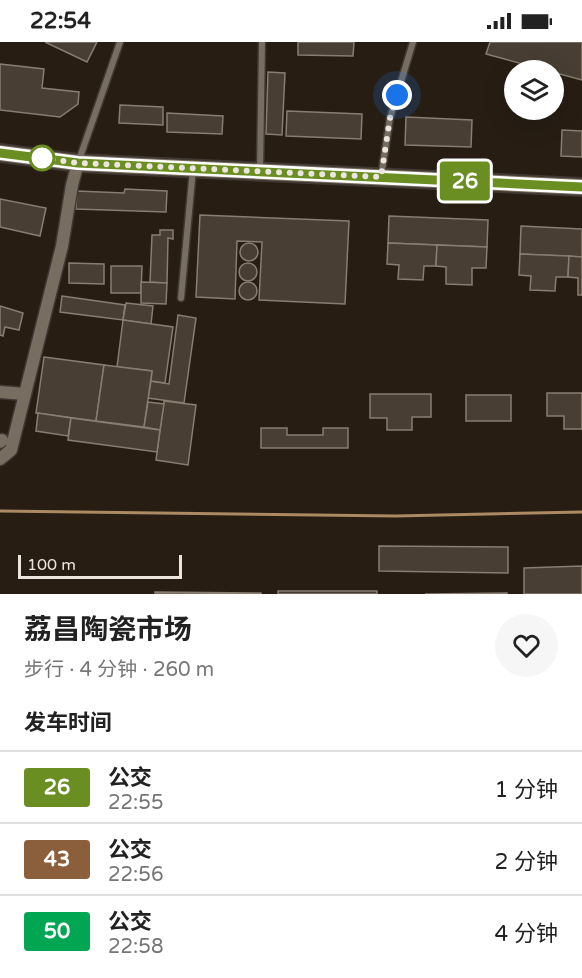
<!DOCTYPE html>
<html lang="zh">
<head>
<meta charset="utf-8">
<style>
	:root { --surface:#fff; --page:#f6f6f6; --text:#222; --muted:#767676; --line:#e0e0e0 }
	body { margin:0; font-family:"Varela Round","Noto Sans SC",sans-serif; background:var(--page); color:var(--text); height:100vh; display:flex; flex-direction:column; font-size:22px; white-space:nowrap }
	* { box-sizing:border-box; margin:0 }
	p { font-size:20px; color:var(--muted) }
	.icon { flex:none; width:33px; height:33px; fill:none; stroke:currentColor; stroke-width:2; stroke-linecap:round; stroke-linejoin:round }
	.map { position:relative; height:552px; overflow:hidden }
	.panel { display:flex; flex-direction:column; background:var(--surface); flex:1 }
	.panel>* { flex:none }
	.badge { padding:0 12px; border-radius:4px; font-size:21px; line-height:39px }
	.tools { position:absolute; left:504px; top:18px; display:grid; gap:12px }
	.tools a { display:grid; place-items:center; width:60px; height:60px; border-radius:50%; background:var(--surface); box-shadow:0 6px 24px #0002; font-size:30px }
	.scale { position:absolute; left:18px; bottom:15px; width:164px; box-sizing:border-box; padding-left:6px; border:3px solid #ece5de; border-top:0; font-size:16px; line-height:21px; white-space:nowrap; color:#ece5de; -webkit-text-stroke:4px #271d13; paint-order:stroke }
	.you { position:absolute; width:30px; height:30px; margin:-15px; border:4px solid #fff; border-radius:50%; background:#1a73e8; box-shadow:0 0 0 9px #1a73e833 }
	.map>.badge { position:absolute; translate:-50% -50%; box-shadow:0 0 0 3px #fff }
	h2 { padding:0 24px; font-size:22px; line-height:54px }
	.round { display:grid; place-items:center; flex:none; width:63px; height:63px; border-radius:32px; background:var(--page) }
	.headline { display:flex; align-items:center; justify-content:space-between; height:102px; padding:0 24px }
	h1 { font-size:28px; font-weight:700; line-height:45px }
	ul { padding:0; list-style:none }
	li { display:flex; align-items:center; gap:18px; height:72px; padding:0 24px; border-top:2px solid var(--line) }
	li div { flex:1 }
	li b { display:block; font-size:22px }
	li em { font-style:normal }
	li .badge { min-width:66px; font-weight:700; text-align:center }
	.status { display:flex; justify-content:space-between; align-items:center; height:42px; padding:0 30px; background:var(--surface); direction:ltr }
	.status svg { height:16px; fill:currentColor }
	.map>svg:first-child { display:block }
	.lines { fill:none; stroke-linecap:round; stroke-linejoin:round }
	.stream { stroke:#ab8a64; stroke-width:3 }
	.building { fill:#483e33; stroke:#887d70; stroke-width:1.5 }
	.service-casing { stroke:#403832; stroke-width:9 }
	.minor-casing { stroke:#403832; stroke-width:15 }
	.secondary-casing { stroke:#403832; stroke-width:20 }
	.service { stroke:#786d61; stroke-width:6 }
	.minor { stroke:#786d61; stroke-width:12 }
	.secondary { stroke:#786d61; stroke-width:16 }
	.line-casing { stroke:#fff; stroke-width:14 }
	.line { stroke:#6b8e23; stroke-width:9 }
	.walk { stroke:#ece5de; stroke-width:6; stroke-dasharray:0 10.8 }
	.stop-dot { fill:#fff; stroke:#6b8e23; stroke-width:3 }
</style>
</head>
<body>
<div class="status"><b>22:54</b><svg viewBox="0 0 49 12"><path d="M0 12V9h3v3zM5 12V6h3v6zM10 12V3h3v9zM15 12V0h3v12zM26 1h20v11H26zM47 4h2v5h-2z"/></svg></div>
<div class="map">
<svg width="582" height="552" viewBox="0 0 582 552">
	<rect width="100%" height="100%" fill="#271d13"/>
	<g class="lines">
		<!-- stream -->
		<polyline class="stream" points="0,469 396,474 582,470"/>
	</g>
	<!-- building -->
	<g class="building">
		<polygon points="45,0 97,0 87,20"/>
		<polygon points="298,0 354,0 353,14 298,13"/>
		<polygon points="490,0 582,0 582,38 486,12"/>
		<polygon points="0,22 44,27 42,46 79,50 78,62 60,75 0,68"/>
		<polygon points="268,30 285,31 282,93 266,92"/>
		<polygon points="120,63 163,65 163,83 119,81"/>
		<polygon points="287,69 362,72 361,97 286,94"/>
		<polygon points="167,71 223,74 222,92 167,90"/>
		<polygon points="406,75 472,78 471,105 405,103"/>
		<polygon points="562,88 582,89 582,115 561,114"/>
		<polygon points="125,147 167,149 166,170 76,167 77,149 124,151"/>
		<polygon points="0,157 46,166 40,194 0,185"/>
		<polygon points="200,173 349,179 345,262 259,258 262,200 237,199 235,257 196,255"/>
		<polygon points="389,174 488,178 487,205 388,201"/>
		<polygon points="521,184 582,187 582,215 520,212"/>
		<polygon points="160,188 173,188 173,197 168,196 167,241 150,240 152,193 160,193"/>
		<polygon points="388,201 437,203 436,224 424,224 423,238 398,237 399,223 387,222"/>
		<circle cx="249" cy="210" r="9"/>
		<polygon points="437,203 487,205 486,226 472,226 472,243 446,242 446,225 436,224"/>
		<polygon points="520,212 569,214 568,235 556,235 555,249 530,248 531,234 519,233"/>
		<polygon points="569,214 582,215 582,253 578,253 578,236 568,235"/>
		<polygon points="69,221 104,222 104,242 69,241"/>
		<circle cx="248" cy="230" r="9"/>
		<polygon points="111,224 142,224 141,251 111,251"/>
		<polygon points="141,240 167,241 166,262 141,261"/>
		<circle cx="248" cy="249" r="9"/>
		<polygon points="62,254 125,263 123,278 60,270"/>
		<polygon points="126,261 153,264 151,282 123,278"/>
		<polygon points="0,264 23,271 19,288 5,285 3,294 0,293"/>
		<polygon points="178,273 196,276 184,361 148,356 151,339 169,342"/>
		<polygon points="123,278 173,285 165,341 151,339 152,329 117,325"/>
		<polygon points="44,315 104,323 96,379 36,371"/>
		<polygon points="104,323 152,329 144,385 96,379"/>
		<polygon points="547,351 582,351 582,387 564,387 564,374 547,374"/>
		<polygon points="370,352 431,352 431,375 412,375 412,388 387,388 387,376 370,376"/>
		<rect x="466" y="353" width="45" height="26"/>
		<polygon points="164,359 196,363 188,423 156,418"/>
		<polygon points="148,360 164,362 160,388 144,385"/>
		<polygon points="38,371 71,376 68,394 36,389"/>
		<polygon points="71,376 160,388 157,410 68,398"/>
		<polygon points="261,386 287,386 287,393 323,393 323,386 348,386 348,406 261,406"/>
		<polygon points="379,504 508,505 508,531 379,529"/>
		<polygon points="582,524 582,552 524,552 524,526"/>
		<rect x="278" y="549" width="99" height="3"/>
		<polygon points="155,550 261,551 261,552 155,552"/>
		<polygon points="507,551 507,552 425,552"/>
	</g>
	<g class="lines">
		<!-- service casing -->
		<g class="service-casing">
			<g id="service">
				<polyline points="78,121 120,0"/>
				<polyline points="260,129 262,0"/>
				<polyline points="381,135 390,76 413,0"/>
				<polyline points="181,256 193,127"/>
			</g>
		</g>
		<!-- minor casing -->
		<g class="minor-casing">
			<g id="minor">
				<polyline points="0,350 25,352"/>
				<polyline points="0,400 2,398"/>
				<polyline points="0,417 11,408 62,204 72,143 78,121"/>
			</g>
		</g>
		<!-- secondary casing -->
		<g class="secondary-casing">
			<polyline id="secondary" points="0,111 78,121 582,145"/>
		</g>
		<!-- service -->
		<use href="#service" class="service"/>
		<!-- minor -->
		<use href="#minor" class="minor"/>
		<!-- secondary -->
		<use href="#secondary" class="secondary"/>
	</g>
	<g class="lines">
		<!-- line casing -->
		<g class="line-casing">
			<polyline id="line" points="0,111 78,121 582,145"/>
		</g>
		<!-- line -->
		<use href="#line" class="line"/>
		<!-- walk -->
		<polyline class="walk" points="42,116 78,121 381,135 390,76 397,53"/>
	</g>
	<!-- markers -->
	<circle class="stop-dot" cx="42" cy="116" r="12"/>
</svg>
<div class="tools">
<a><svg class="icon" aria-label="layers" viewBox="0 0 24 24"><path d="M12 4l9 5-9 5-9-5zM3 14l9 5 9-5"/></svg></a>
</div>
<div class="scale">100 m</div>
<div class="you" style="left:397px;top:53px"></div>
<b class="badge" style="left:465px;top:139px;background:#6b8e23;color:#fff">26</b>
</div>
<section class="panel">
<div class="headline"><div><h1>荔昌陶瓷市场</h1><p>步行 · 4 分钟 · 260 m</p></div><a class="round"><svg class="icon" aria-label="heart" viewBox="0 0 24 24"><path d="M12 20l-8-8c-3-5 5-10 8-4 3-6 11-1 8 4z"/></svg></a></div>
<h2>发车时间</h2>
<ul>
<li><span class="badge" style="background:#6b8e23;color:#fff">26</span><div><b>公交</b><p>22:55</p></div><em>1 分钟</em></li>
<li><span class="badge" style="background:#8b5e3c;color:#fff">43</span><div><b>公交</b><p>22:56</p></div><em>2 分钟</em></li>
<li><span class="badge" style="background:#00a651;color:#fff">50</span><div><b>公交</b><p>22:58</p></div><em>4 分钟</em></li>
</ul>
</section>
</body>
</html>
